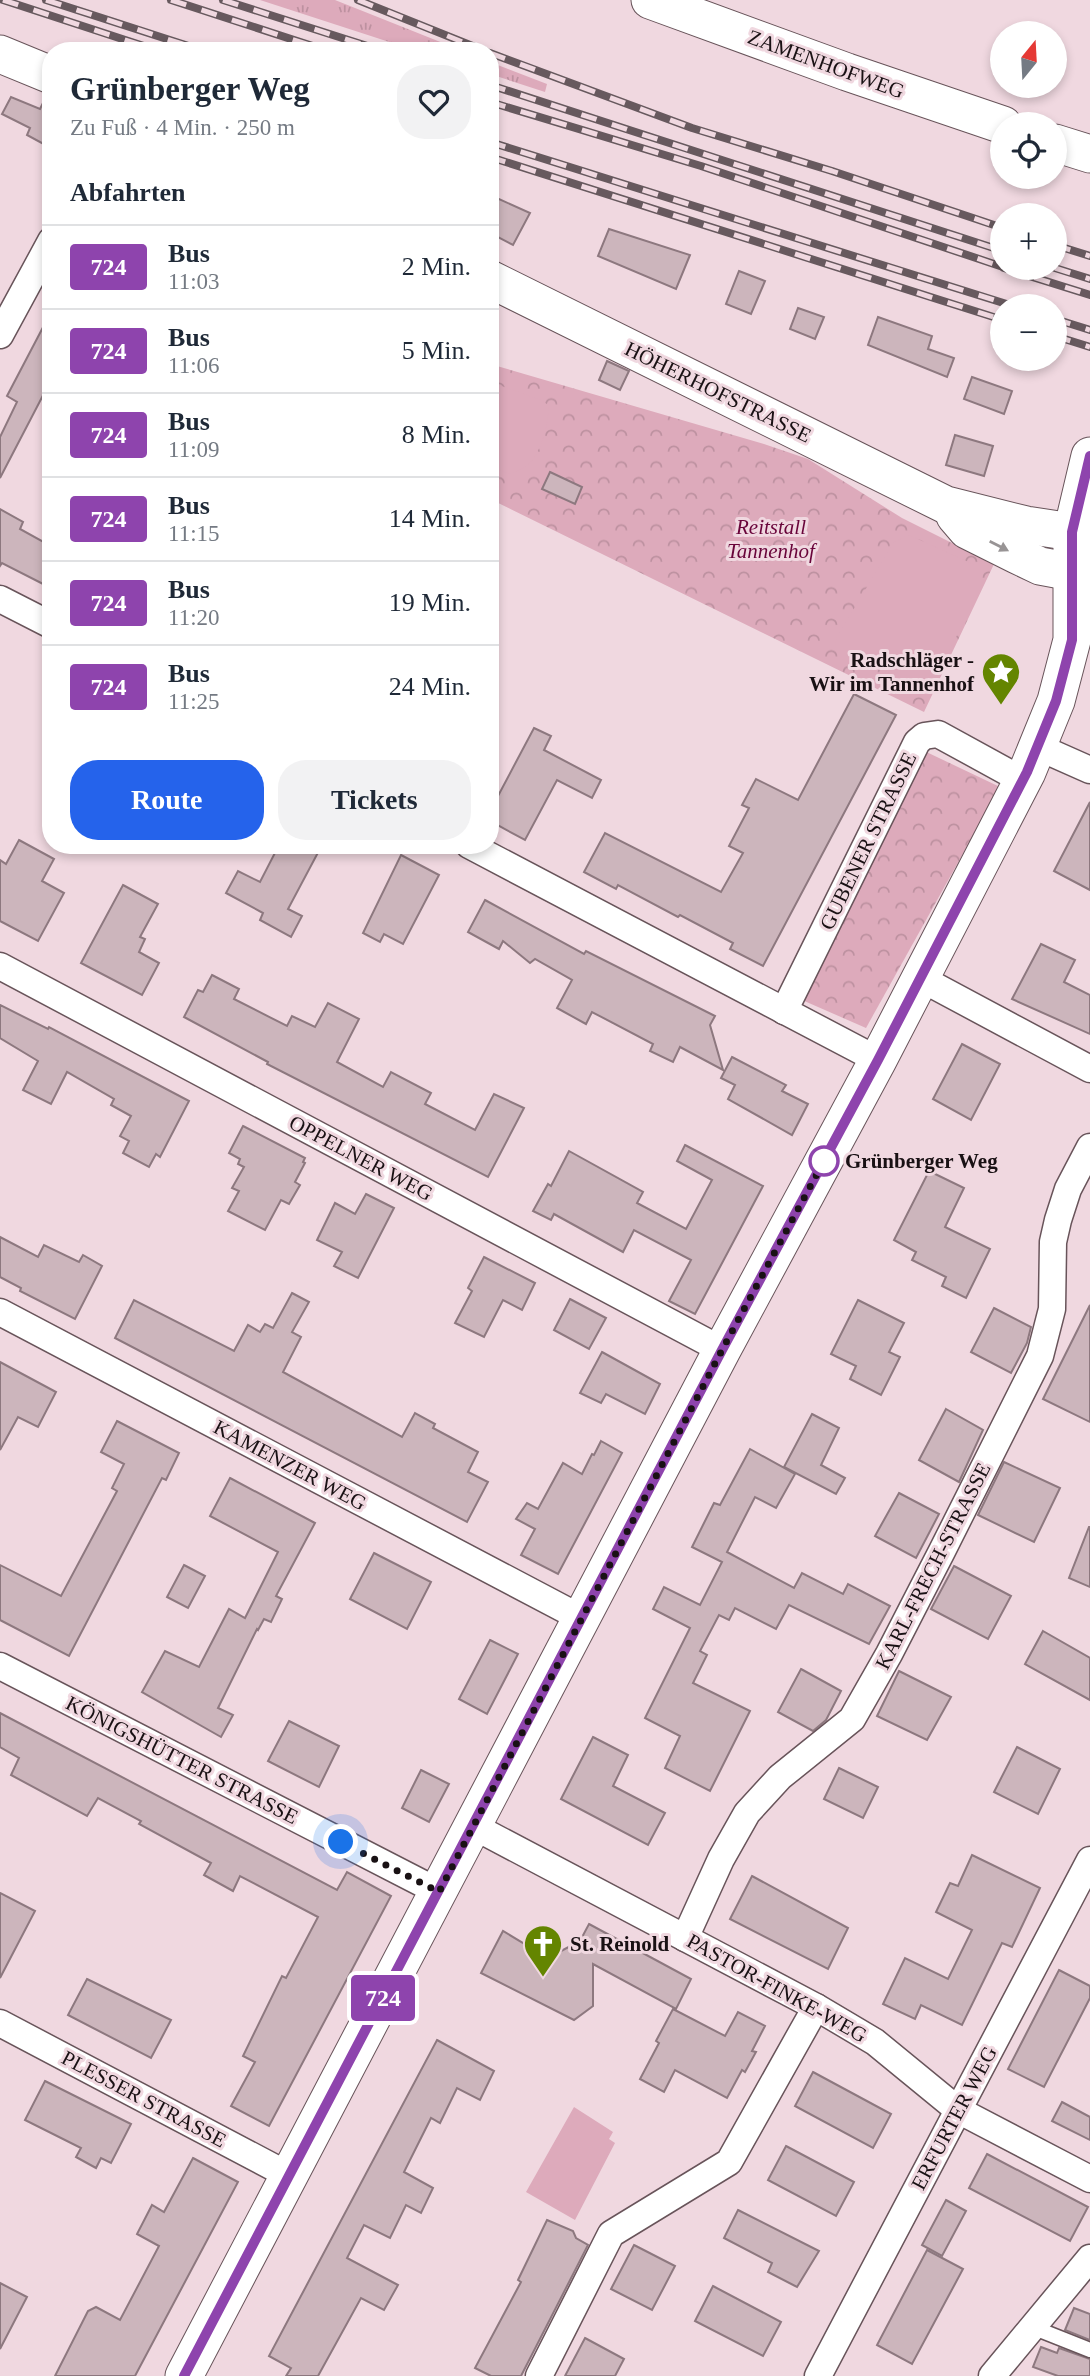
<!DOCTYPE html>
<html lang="de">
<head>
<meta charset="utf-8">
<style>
	:root { --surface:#fff; --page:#f2f2f3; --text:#1f2937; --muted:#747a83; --line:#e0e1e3; --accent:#2563eb }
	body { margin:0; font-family:"Times New Roman",serif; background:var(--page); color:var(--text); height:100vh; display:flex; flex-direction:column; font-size:26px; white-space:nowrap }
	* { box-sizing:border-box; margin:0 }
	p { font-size:23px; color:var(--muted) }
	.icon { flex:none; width:38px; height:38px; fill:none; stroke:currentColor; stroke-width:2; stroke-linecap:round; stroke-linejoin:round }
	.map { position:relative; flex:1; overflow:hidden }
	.panel { position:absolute; left:42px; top:42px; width:457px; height:812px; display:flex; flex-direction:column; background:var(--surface); border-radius:28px; box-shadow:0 4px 10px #0003 }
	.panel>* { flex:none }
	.badge { padding:0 14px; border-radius:5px; font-size:24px; line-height:46px }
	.needle { width:46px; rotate:18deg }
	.fabs { position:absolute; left:990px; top:21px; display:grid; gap:14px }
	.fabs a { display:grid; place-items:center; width:77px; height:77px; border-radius:50%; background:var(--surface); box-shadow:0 4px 10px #0003; font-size:35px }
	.you { position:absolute; width:35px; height:35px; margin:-18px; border:5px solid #fff; border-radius:50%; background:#1a73e8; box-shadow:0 0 0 10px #1a73e833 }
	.map>.badge { position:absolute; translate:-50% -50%; box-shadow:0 0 0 4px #fff }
	h2 { padding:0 28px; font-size:26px; line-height:63px }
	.round { display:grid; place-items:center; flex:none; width:74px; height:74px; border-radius:28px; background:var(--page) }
	.summary { display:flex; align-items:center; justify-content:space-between; height:119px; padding:0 28px }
	h1 { font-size:33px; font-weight:600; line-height:52px }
	.primary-button { display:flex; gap:14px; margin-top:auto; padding:14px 28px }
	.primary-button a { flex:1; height:80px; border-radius:28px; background:var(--accent); color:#fff; font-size:28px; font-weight:600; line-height:80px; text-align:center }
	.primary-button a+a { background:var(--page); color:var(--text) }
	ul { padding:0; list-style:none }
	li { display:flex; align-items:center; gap:21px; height:84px; padding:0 28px; border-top:2px solid var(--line) }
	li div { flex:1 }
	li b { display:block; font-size:26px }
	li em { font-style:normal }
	li .badge { min-width:77px; font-weight:700; text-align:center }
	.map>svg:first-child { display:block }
	.grass { fill:url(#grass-tufts) }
	.park { fill:url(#park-crowns) }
	.garden { fill:#dab }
	.building { fill:#ccb5bc; stroke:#8d787f; stroke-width:2 }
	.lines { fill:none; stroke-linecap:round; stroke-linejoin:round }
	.lane-casing { stroke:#68545a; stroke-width:17 }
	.street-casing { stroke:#68545a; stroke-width:29 }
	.secondary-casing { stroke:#68545a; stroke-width:39 }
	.lane { stroke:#fff; stroke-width:14 }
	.street { stroke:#fff; stroke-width:26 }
	.secondary { stroke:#fff; stroke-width:37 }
	.rail-casing { stroke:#67595e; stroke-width:8 }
	.rail { stroke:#f0d8e0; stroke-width:5; stroke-dasharray:16; stroke-linecap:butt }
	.oneway { fill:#989495 }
	.line-casing { stroke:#fff; stroke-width:16 }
	.line { stroke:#8e44ad; stroke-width:10 }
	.walk { stroke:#191114; stroke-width:7; stroke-dasharray:0 12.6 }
	.stop-dot { fill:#fff; stroke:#8e44ad; stroke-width:3.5 }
	.labels { text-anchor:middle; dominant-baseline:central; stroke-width:6; stroke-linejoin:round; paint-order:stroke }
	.street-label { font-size:21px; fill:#191114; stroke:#f0d8e0 }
	.park-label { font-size:21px; font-style:italic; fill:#69043a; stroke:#f0d8e0 }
	.poi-label { font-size:21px; font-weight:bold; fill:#191114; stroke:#f0d8e0; text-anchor:end }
	.stop-label { font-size:21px; font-weight:bold; fill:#191114; stroke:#f0d8e0; text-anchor:start }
</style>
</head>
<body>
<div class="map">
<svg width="1090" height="2376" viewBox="0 0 1090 2376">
	<defs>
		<pattern id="grass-tufts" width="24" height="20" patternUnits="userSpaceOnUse" patternTransform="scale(1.75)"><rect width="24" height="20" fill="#dab"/><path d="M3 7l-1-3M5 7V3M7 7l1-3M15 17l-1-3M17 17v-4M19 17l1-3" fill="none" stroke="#bd91a0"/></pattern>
		<pattern id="park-crowns" width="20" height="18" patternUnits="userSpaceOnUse" patternTransform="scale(1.75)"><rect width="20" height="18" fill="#dab"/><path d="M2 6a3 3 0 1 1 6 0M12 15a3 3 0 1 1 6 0" fill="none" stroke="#bd91a0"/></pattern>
	</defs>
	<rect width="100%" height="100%" fill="#f0d8e0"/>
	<!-- grass -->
	<g class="grass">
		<polygon points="260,0 335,0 463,51 417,51"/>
		<polygon points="490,62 547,84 545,92 490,74"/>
	</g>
	<!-- park -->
	<g class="park">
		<polygon points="490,364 764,444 808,459 902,518 994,564 924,712 490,499"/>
		<polygon points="918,748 1000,787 866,1028 802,1000"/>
	</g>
	<!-- garden -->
	<g class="garden">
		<path d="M490,382L541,400L548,405C550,422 540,458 525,467C520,470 514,472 509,474L490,465Z"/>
		<polygon points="909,535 973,564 982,575 982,585 975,601 933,681 922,687 844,654 835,644 837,637 894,542"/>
		<polygon points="574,2107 613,2132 609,2139 615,2143 575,2220 526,2192"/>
	</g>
	<!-- building -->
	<g class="building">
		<polygon points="47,95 51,96 51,148 27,135 30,128 2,114 11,97 40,109"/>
		<polygon points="490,195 530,213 513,245 490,233"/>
		<polygon points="609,229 690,255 676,289 598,256"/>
		<polygon points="739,271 765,281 751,314 726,304"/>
		<polygon points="798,308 824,317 815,339 790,329"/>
		<polygon points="51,312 51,380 0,478 0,437 17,402 7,396"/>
		<polygon points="878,317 932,336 928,349 954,358 947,377 868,345"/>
		<polygon points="607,361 629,371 620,390 599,380"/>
		<polygon points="972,377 1012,391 1004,414 964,399"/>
		<polygon points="955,435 993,446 984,476 946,465"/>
		<polygon points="550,472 582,487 575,504 542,489"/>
		<polygon points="0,509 23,522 20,529 51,546 51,588 2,563 0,566"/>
		<polygon points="854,694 896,715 763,966 730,949 733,943 680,915 678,917 618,885 616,889 584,872 605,833 721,892 743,853 729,846 749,808 742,805 756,779 798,800"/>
		<polygon points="534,728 551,736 544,750 601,780 592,798 557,780 525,840 490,821 490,811"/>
		<polygon points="1090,802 1090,890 1054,871"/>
		<polygon points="19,840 54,859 42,881 64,893 38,941 0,921 0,860 6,864"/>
		<polygon points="279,845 322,845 288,909 302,916 291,937 260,920 263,913 226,893 238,871 260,882"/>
		<polygon points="401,855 439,875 403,944 384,934 380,942 363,933"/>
		<polygon points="123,885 158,904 140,937 145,939 139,952 159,963 142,995 81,963"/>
		<polygon points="485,900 584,954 586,951 715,1016 710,1025 723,1070 680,1047 673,1062 650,1051 653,1044 592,1012 586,1024 557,1008 572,980 535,959 530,963 503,941 499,949 468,932"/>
		<polygon points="1041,944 1075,960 1064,982 1090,995 1090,1034 1012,999"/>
		<polygon points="212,975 239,989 234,999 287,1026 292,1016 315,1027 328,1003 359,1019 337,1062 383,1087 391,1072 431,1093 425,1104 475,1130 494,1094 524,1108 488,1177 267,1064 268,1062 184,1017 198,990 203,992"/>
		<polygon points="0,1005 48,1029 49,1027 189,1101 160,1157 156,1154 149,1167 123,1153 129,1141 120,1136 131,1116 111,1105 114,1099 67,1072 51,1104 23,1090 38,1061 0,1038"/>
		<polygon points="962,1044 1000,1064 971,1120 933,1099"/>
		<polygon points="732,1057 786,1085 782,1091 808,1104 792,1135 728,1099 735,1085 721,1078"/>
		<polygon points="243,1126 305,1158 303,1162 305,1163 295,1182 300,1185 289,1204 281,1200 265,1230 228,1211 239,1191 232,1188 244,1167 238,1164 240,1159 229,1153"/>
		<polygon points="685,1145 763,1186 695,1314 669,1301 691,1260 634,1230 623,1252 554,1214 551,1220 533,1211 548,1184 551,1186 569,1151 643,1192 637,1203 686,1229 712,1180 677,1161"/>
		<polygon points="929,1171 964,1188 945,1227 990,1249 966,1298 942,1286 946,1277 912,1260 916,1252 894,1240"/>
		<polygon points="366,1194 394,1208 358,1278 334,1266 342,1252 317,1240 335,1203 355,1214"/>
		<polygon points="0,1237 38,1257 44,1245 79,1262 83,1255 102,1266 75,1319 20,1291 21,1288 0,1277"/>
		<polygon points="484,1257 535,1283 522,1310 503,1300 484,1337 455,1323 472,1291 468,1288"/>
		<polygon points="292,1293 309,1302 292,1332 301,1337 283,1372 402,1437 415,1413 435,1424 433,1428 478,1452 468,1472 488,1482 467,1522 115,1338 134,1300 234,1351 248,1325 260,1332 265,1324 273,1328"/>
		<polygon points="570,1299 606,1318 589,1349 554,1330"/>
		<polygon points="858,1300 904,1323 889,1352 900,1357 881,1395 850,1379 856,1366 831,1354"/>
		<polygon points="1090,1305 1090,1422 1043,1399"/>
		<polygon points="994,1308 1031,1327 1027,1343 1011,1373 971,1352"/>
		<polygon points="602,1352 660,1384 645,1414 606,1394 601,1403 580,1393"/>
		<polygon points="0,1362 56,1392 38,1427 18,1417 0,1450"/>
		<polygon points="946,1409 983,1430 959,1482 919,1460"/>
		<polygon points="812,1414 839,1428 821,1465 845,1478 836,1494 784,1467"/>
		<polygon points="117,1421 179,1453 166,1480 162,1478 69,1656 0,1620 0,1565 61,1596 117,1491 112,1488 124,1464 101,1452"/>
		<polygon points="601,1441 622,1453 558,1574 521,1555 535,1529 516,1519 527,1503 538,1509 563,1463 582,1474 592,1454 594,1455"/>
		<polygon points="750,1449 795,1474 776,1508 755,1497 727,1552 794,1588 802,1573 843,1594 848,1584 890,1606 869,1644 789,1605 776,1629 735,1608 729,1620 719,1615 700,1651 707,1655 693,1683 750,1711 710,1791 665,1768 680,1736 645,1718 690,1628 653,1609 664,1587 700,1605 722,1562 692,1547 714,1503 720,1505"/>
		<polygon points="1004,1462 1060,1488 1034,1542 978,1515"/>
		<polygon points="230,1478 315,1523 276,1596 282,1599 271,1622 264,1619 258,1630 257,1629 218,1708 233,1715 221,1737 142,1692 165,1651 199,1667 229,1609 245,1618 278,1552 210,1516"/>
		<polygon points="899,1493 939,1514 916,1558 875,1536"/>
		<polygon points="1089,1527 1090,1527 1090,1587 1069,1578"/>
		<polygon points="374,1553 431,1582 407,1629 350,1599"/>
		<polygon points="184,1565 205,1576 188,1608 167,1597"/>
		<polygon points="954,1566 1011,1596 988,1639 931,1609"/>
		<polygon points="1043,1631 1090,1658 1090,1700 1025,1664"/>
		<polygon points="490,1640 518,1654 487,1714 459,1699"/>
		<polygon points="801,1669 841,1691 826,1720 813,1731 778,1712"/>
		<polygon points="899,1671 951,1697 927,1740 877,1716"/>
		<polygon points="0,1713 337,1890 347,1872 391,1896 269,2126 231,2106 255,2062 243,2056 282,1976 286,1978 318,1917 240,1876 233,1891 204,1875 211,1863 139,1824 141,1821 98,1798 87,1816 11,1775 19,1758 0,1747"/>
		<polygon points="289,1721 339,1746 319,1787 268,1761"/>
		<polygon points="593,1737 628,1755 613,1786 665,1813 648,1845 561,1799"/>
		<polygon points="1017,1747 1060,1769 1038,1814 994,1792"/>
		<polygon points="839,1768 878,1787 863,1818 824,1799"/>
		<polygon points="421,1770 449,1784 429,1822 402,1808"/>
		<polygon points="972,1855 1040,1888 1012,1947 1002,1943 962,2025 921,2005 915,2019 883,2004 905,1958 948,1979 972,1930 936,1912 950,1883 958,1886"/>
		<polygon points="752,1876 848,1928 828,1969 730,1919"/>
		<polygon points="0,1893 35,1911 0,1978"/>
		<polygon points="589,1924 691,1979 676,2009 593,1964 593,2006 574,2020 481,1973 503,1931 548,1958 580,1941"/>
		<polygon points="1059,1970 1090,1986 1090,1998 1044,2087 1008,2069"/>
		<polygon points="87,1979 171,2020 151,2058 68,2015"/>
		<polygon points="673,2009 725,2036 738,2012 765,2026 752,2051 756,2052 745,2072 742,2070 727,2098 675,2070 664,2092 640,2079 659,2043 656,2041"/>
		<polygon points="437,2040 494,2071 480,2100 457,2088 440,2123 431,2118 404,2172 433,2188 421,2213 406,2205 390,2238 364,2225 347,2258 398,2285 384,2310 361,2298 318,2376 286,2376 291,2368 269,2356"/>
		<polygon points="813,2072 891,2114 873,2148 795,2106"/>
		<polygon points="45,2081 131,2124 111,2163 101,2158 96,2168 76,2157 81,2148 25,2120"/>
		<polygon points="1062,2102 1090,2117 1090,2140 1052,2121"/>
		<polygon points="786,2146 854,2182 836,2216 768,2180"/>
		<polygon points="987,2154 1088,2207 1070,2241 969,2188"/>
		<polygon points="193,2158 238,2182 135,2376 55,2376 88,2311 96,2307 120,2320 159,2246 137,2234 152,2205 164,2212"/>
		<polygon points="946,2200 966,2211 942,2256 922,2245"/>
		<polygon points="738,2210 819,2251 797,2287 768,2272 772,2263 724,2238"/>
		<polygon points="547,2220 573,2231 576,2238 588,2245 521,2376 491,2376 475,2368 521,2282 518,2280"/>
		<polygon points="634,2245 675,2266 652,2310 611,2289"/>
		<polygon points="927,2250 963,2269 912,2364 877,2345"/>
		<polygon points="0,2283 27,2297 0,2349"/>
		<polygon points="713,2286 781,2322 763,2356 695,2321"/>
		<polygon points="1074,2308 1090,2314 1090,2340 1065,2330"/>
		<polygon points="585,2338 624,2359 615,2376 565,2376"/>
		<polygon points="1041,2347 1057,2353 1059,2348 1090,2359 1090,2376 1058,2376 1033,2367"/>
	</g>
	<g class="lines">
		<!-- lane casing -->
		<g class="lane-casing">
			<polyline id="lane" points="1032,2327 1090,2350"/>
		</g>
		<!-- street casing -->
		<g class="street-casing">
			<g id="street">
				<polyline points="0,335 51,241"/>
				<polyline points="0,599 51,625"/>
				<polyline points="1038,747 1090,770"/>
				<polyline points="469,845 878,1060"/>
				<polyline points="0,966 722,1350"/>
				<polyline points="920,978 1090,1069"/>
				<polyline points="784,1011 917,742 924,736 938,734 1022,780"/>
				<polyline points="0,1312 581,1618"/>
				<polyline points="0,1666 439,1892"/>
				<polyline points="473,1826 816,2007 875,2042 958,2110 1090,2179"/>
				<polyline points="685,1938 721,1859 747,1813 780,1777 852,1719 889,1654 942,1551 1040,1356 1052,1309 1053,1242 1058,1220 1068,1189 1090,1147"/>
				<polyline points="0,2023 288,2175"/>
				<polyline points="539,2376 611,2234 729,2162 816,2007"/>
				<polyline points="818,2376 1090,1860"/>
				<polyline points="992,2376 1090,2258"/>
			</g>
		</g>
		<!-- secondary casing -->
		<g class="secondary-casing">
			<g id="secondary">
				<polyline points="650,0 847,72 1003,125"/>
				<polyline points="0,54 51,75"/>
				<polyline points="1055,143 1090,154"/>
				<polyline points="490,279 946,505 1026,525 1072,532"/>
				<polyline points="955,516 967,530 1017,555 1040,566 1072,572"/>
				<polyline points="184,2376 722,1350 878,1060 1027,772 1056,701 1072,640 1072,532 1090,456"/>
			</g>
		</g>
		<!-- lane -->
		<use href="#lane" class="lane"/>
		<!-- street -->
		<use href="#street" class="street"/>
		<!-- secondary -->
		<use href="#secondary" class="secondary"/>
		<!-- rail casing -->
		<g class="rail-casing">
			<g id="rail">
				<polyline points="3,0 159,51"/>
				<polyline points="46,0 204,51"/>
				<polyline points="171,0 328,51"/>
				<polyline points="223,0 383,51"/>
				<polyline points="358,0 485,51"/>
				<polyline points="490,53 692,128 832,171 1003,228"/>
				<polyline points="490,85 1003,251"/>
				<polyline points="490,102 701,166 1003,267"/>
				<polyline points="490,142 1013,306"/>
				<polyline points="490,157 1003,320"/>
				<polyline points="1055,245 1090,256"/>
				<polyline points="1004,268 1090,295"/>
				<polyline points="1055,268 1090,279"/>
				<polyline points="1055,319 1090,330"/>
				<polyline points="1055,336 1090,347"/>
			</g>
		</g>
		<!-- rail -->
		<use href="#rail" class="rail"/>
	</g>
	<!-- one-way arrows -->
	<defs><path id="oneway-solid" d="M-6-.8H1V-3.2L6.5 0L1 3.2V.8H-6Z" transform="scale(1.75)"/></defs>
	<use class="oneway" href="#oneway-solid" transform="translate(999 546) rotate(27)"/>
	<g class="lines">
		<!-- line casing -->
		<g class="line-casing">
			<polyline id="line" points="184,2376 722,1350 878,1060 1027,772 1056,701 1072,640 1072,532 1090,456"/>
		</g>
		<!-- line -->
		<use href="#line" class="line"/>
		<!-- walk -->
		<polyline class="walk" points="341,1842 439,1892 722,1350 824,1161"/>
	</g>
	<!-- icons -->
	<defs>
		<g id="sight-pin" transform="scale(2.0125)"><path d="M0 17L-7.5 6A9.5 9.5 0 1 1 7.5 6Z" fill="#648500" stroke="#f0d8e0"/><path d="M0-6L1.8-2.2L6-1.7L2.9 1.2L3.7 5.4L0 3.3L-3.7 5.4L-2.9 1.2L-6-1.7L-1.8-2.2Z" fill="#fff"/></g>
		<g id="church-pin" transform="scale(2.0125)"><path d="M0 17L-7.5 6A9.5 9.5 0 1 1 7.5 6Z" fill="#648500" stroke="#f0d8e0"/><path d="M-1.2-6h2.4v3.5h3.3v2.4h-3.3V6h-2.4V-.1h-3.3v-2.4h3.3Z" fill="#fff"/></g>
	</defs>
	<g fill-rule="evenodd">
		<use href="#sight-pin" x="1001" y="672"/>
		<use href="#church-pin" x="543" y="1944"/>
	</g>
	<!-- markers -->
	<circle class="stop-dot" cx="824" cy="1161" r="14"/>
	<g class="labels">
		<!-- street labels -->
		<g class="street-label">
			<text transform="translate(826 64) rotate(20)">ZAMENHOFWEG</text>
			<text transform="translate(718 392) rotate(26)">HÖHERHOFSTRASSE</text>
			<text transform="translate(868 841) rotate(-64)">GUBENER STRASSE</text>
			<text transform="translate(361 1158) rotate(28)">OPPELNER WEG</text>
			<text transform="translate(290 1465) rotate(28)">KAMENZER WEG</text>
			<text transform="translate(933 1566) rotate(-63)">KARL-FRECH-STRASSE</text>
			<text transform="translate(182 1760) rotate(27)">KÖNIGSHÜTTER STRASSE</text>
			<text transform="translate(777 1988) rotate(29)">PASTOR-FINKE-WEG</text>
			<text transform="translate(144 2099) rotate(28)">PLESSER STRASSE</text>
			<text transform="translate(954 2118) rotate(-62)">ERFURTER WEG</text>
		</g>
		<!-- park labels -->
		<g class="park-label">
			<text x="771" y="527">Reitstall<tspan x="771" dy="24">Tannenhof</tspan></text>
		</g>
		<!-- poi labels -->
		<g class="poi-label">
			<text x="974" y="660">Radschläger -<tspan x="974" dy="24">Wir im Tannenhof</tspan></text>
			<text x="570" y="1944" text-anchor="start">St. Reinold</text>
		</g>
		<!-- stop labels -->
		<g class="stop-label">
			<text x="845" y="1161">Grünberger Weg</text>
		</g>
	</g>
</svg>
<div class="fabs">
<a><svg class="needle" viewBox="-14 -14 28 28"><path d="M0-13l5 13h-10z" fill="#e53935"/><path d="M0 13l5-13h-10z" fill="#747a83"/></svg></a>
<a><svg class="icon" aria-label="locate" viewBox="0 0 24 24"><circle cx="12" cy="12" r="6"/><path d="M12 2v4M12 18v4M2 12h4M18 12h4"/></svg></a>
<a>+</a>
<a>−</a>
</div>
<div class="you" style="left:341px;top:1842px"></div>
<b class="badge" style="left:383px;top:1998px;background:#8e44ad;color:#fff">724</b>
<section class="panel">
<div class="summary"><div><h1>Grünberger Weg</h1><p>Zu Fuß · 4 Min. · 250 m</p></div><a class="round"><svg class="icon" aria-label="heart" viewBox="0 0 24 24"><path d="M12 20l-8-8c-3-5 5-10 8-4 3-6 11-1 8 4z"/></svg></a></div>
<h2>Abfahrten</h2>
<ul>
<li><span class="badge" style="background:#8e44ad;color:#fff">724</span><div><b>Bus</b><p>11:03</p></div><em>2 Min.</em></li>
<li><span class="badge" style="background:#8e44ad;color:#fff">724</span><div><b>Bus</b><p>11:06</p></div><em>5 Min.</em></li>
<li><span class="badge" style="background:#8e44ad;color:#fff">724</span><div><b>Bus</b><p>11:09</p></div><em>8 Min.</em></li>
<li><span class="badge" style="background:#8e44ad;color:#fff">724</span><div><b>Bus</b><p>11:15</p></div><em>14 Min.</em></li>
<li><span class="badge" style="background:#8e44ad;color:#fff">724</span><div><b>Bus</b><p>11:20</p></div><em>19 Min.</em></li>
<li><span class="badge" style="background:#8e44ad;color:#fff">724</span><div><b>Bus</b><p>11:25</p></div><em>24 Min.</em></li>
</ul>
<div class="primary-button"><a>Route</a><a>Tickets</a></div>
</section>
</div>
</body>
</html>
